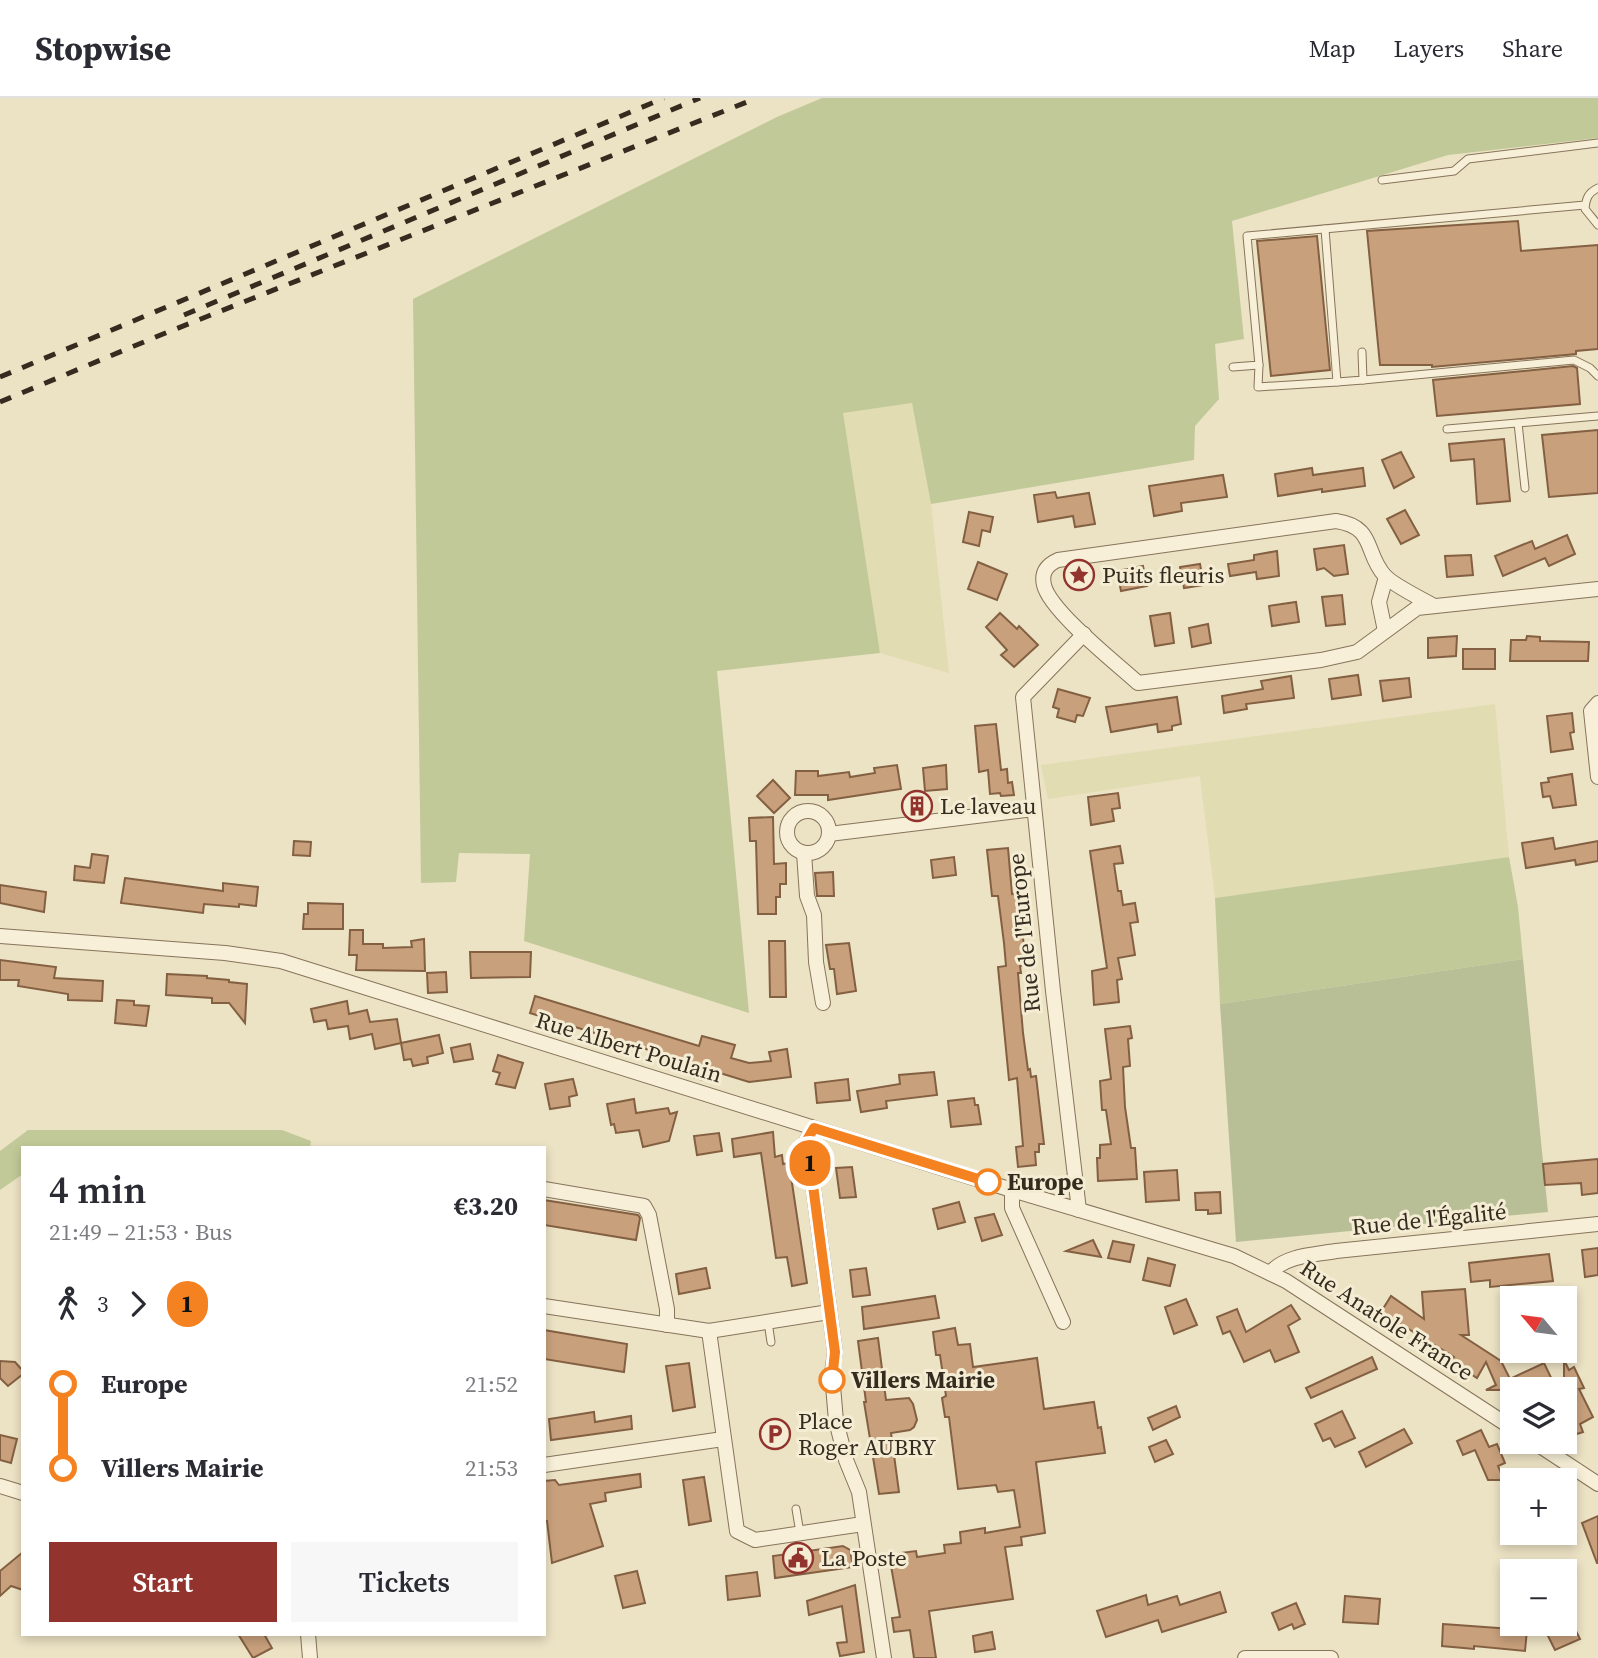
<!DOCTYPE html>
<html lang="en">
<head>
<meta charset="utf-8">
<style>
	:root { --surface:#fff; --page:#f7f7f7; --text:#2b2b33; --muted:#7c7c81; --line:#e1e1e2; --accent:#92332e }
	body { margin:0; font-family:"Source Serif 4",serif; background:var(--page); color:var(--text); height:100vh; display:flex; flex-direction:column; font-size:26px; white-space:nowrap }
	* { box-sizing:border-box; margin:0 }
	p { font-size:23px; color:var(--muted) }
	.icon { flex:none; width:38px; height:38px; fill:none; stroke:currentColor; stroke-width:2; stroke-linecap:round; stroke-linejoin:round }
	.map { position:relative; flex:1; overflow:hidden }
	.details { position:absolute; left:21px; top:1048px; width:525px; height:490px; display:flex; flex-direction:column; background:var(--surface); border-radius:0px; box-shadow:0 4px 10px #0003 }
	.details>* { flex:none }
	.badge { padding:0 14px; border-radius:23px; font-size:24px; line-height:46px }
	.needle { width:46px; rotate:299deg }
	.fabs { position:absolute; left:1500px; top:1188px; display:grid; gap:14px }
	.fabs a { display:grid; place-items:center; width:77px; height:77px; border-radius:0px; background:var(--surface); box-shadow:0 4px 10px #0003; font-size:35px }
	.map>.badge { position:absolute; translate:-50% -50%; box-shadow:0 0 0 4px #fff }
	.legs { display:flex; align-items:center; gap:10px; height:77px; padding:0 28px; font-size:23px }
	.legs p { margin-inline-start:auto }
	.head { display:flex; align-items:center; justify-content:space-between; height:119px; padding:0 28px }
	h1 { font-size:38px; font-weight:600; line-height:52px }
	.action { display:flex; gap:14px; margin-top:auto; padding:14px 28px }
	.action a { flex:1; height:80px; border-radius:0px; background:var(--accent); color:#fff; font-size:28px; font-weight:600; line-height:80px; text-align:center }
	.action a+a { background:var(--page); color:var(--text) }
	ul { padding:0 28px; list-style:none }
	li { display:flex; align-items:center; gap:24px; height:84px; font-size:26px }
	li i { display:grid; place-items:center; width:10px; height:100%; margin:0 9px; background:currentColor }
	li i::after { content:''; width:18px; height:18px; margin:-9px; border:5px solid; border-radius:50%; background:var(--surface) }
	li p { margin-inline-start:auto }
	li:first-child i { background:linear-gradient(#0000 50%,currentColor 0) }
	li:last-child i { background:linear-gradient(currentColor 50%,#0000 0) }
	header { display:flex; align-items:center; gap:42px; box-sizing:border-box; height:98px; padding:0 35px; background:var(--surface); border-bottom:2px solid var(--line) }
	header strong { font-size:33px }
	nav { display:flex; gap:38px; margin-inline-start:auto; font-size:24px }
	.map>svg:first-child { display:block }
	.farmland { fill:#e1dcb2 }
	.green { fill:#c1c998 }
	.cemetery { fill:#b8bf97 }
	.building { fill:#c8a07c; stroke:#846042; stroke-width:2 }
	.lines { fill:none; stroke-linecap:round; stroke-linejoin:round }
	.lane-casing { stroke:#86745b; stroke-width:9 }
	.street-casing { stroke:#86745b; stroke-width:16 }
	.lane { stroke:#f7efd7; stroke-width:7 }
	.street { stroke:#f7efd7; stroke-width:14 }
	.rail { stroke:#362b1f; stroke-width:5; stroke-dasharray:12 12; stroke-linecap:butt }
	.line-1-casing { stroke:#fff; stroke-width:16 }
	.line-1 { stroke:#f58220; stroke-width:10 }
	.stop-1-dot { fill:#fff; stroke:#f58220; stroke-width:3.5 }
	.labels { text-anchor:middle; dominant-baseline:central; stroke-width:6; stroke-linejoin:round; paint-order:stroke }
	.poi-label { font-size:23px; fill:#362b1f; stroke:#f4ecd3; text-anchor:start }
	.street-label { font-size:23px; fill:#362b1f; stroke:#f4ecd3 }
	.stop-label { font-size:23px; font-weight:bold; fill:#362b1f; stroke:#f4ecd3; text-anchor:start }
</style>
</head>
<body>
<header>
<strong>Stopwise</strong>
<nav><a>Map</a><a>Layers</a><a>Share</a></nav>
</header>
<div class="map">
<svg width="1598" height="1560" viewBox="0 0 1598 1560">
	<rect width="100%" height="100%" fill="#ece2c4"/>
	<!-- farmland -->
	<g class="farmland">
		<polygon points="912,305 931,406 949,575 880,555 842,315"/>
		<polygon points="1495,606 1509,759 1215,800 1200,678 1048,701 1041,667"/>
	</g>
	<!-- green -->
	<g class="green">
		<polygon points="822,0 1598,0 1598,40 1448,57 1232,123 1244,241 1215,246 1219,301 1195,328 1194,362 931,406 912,305 843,315 880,555 717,573 749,915 524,843 530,756 459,755 456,784 421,785 413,201 777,19"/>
		<polygon points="1509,759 1518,809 1523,861 1220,906 1215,800"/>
		<polygon points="28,1032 282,1032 311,1043 310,1050 23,1050 23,1076 0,1092 0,1053"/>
	</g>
	<!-- cemetery -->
	<polygon class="cemetery" points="1523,861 1548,1114 1236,1144 1220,906"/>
	<!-- building -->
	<g class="building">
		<polygon points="1518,123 1521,153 1598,147 1598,251 1576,253 1576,256 1432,269 1432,267 1380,267 1367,133"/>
		<polygon points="1317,138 1330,272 1271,278 1257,143"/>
		<polygon points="1573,268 1577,270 1580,306 1437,318 1433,282"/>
		<polygon points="1598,332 1598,395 1549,399 1542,337"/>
		<polygon points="1504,341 1510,403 1477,406 1474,361 1451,363 1449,346"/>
		<polygon points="1401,354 1414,379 1394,390 1382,362"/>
		<polygon points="1312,370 1313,377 1363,370 1365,388 1322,394 1322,391 1278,398 1275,376"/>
		<polygon points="1223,377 1227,399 1181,405 1182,413 1154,418 1149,388"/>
		<polygon points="1055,394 1057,400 1089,395 1095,426 1075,429 1073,418 1038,424 1034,397"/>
		<polygon points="1405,412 1419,437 1401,446 1387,421"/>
		<polygon points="969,414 993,419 990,434 982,432 979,448 963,444"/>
		<polygon points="1567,437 1575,456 1549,468 1545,460 1503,478 1495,458 1532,443 1535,451"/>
		<polygon points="1344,447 1348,476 1334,478 1324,470 1317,472 1314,451"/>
		<polygon points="1277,453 1279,478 1257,481 1256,474 1230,478 1228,466 1254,462 1254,457"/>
		<polygon points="1471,457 1473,477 1447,479 1445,458"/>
		<polygon points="978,464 1007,476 997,502 968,491"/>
		<polygon points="1200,466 1204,487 1184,490 1180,469"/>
		<polygon points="1143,468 1147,488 1121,493 1117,473"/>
		<polygon points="1342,497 1345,526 1326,528 1322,499"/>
		<polygon points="1296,504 1299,524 1272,528 1269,508"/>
		<polygon points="1000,515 1017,531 1019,528 1038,547 1014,569 1001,557 1007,552 986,529"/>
		<polygon points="1170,515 1174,545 1155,548 1150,518"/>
		<polygon points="1208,526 1211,545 1192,549 1189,530"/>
		<polygon points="1457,538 1456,558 1428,560 1428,540"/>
		<polygon points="1527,538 1540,539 1540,543 1589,544 1588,563 1510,563 1511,542 1526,542"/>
		<rect x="1463" y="551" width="32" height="20"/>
		<polygon points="1358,577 1361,597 1332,601 1329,581"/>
		<polygon points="1291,578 1294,600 1246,606 1247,611 1224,615 1222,598 1263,591 1261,583"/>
		<polygon points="1409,580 1411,599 1383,603 1380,583"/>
		<polygon points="1058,591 1090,600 1083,618 1077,617 1075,624 1057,619 1059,611 1053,609"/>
		<polygon points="1177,599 1181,626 1172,628 1172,632 1158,634 1157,626 1111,634 1106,609"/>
		<polygon points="1572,615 1574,634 1570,635 1573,651 1551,654 1547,618"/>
		<polygon points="996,626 1001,672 1007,671 1008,685 1012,684 1014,697 1001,698 1000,695 990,696 988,672 979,674 975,628"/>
		<polygon points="897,667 901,691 828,702 828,697 795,697 796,673 818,673 818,678 849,674 850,679 875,675 874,670"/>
		<polygon points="946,667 947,691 925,693 923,670"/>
		<polygon points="1572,676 1576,707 1553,710 1550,698 1543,699 1541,685 1549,684 1548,680"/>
		<polygon points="773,682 790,700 774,715 757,698"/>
		<polygon points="1118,695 1120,710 1112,711 1114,723 1091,727 1088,699"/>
		<polygon points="773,719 774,766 786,765 786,786 780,786 780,799 776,799 776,816 758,816 756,743 750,743 749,720"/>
		<polygon points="1553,740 1555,751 1598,743 1598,763 1576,767 1575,762 1526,770 1522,745"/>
		<polygon points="294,743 311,744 310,758 293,757"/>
		<polygon points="1120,748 1123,765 1114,766 1118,793 1121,793 1123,807 1135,805 1138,824 1130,825 1135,857 1118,860 1122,881 1117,882 1119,904 1094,907 1092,873 1107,870 1090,753"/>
		<polygon points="1008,750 1012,796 1018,795 1026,867 1020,868 1021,875 1018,875 1023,935 1028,972 1030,971 1031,979 1036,978 1044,1046 1039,1046 1039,1054 1035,1054 1036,1067 1018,1069 1016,1049 1023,1048 1017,980 1009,982 998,869 1006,868 1004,845 998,798 992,798 987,752"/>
		<polygon points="92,756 108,758 104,785 74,782 75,768 90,770"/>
		<polygon points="954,759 956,777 933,780 931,762"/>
		<polygon points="833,774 834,798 817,798 815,775"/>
		<polygon points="125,780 223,793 223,785 258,789 256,808 239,806 239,809 204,806 203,815 121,805"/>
		<polygon points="0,787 46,794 44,814 0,805"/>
		<polygon points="308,805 343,806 343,831 303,831 304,816 308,816"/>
		<polygon points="350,832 363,832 363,846 383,846 383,850 412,849 411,843 424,841 425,873 356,872 357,857 349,857"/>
		<polygon points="769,843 785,843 786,899 770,899"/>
		<polygon points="849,845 856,893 837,896 834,871 830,871 826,847"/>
		<polygon points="470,854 531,854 530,879 471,880"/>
		<polygon points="0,862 56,869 54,880 103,883 102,903 68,902 68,896 18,888 19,882 0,882"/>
		<polygon points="446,874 447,894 428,895 427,875"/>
		<polygon points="167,876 207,878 207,880 229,882 229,884 247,886 245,925 229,905 212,905 212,900 166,897"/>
		<polygon points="535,898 699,948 702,938 735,947 731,960 749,965 771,963 769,954 787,951 791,979 749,984 707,971 703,982 690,978 694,966 530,915"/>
		<polygon points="117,902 134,903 134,907 149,908 146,928 115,925"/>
		<polygon points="347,903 349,916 367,912 370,924 397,921 401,945 439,937 443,955 427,959 428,965 413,968 411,961 404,962 401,945 375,951 372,936 350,941 348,928 328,931 326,922 314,924 311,911"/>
		<polygon points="1130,928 1132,940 1128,941 1130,968 1123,969 1125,1009 1131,1050 1135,1050 1137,1081 1098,1083 1097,1060 1100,1060 1100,1047 1111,1046 1106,1012 1102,1012 1100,983 1111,981 1105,931"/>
		<polygon points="470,946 473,961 454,964 451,950"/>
		<polygon points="498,957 523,965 515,990 496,986 500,975 493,973"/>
		<polygon points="934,974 937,997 886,1003 887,1010 861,1014 857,993 900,986 899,977"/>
		<polygon points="573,981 577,997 569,999 570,1008 550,1011 545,986"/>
		<polygon points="848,981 850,1002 817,1005 815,985"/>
		<polygon points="974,1000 975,1007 978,1007 981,1026 951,1029 948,1003"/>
		<polygon points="634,1001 636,1015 668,1010 670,1016 677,1014 669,1043 643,1049 639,1032 616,1035 614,1026 611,1027 607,1006"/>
		<polygon points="773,1034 775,1059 782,1057 783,1066 789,1065 807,1185 792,1188 787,1159 776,1160 761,1055 734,1059 732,1041"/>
		<polygon points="719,1035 722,1053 697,1057 694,1038"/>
		<polygon points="1598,1061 1598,1095 1582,1097 1581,1085 1545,1087 1543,1066"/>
		<polygon points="852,1069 856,1099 840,1100 836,1070"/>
		<polygon points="1177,1072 1179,1102 1146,1104 1144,1074"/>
		<polygon points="1220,1094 1221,1115 1208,1116 1208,1112 1196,1112 1195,1095"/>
		<polygon points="544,1102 638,1117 640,1120 636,1142 544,1127"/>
		<polygon points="959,1104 965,1124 938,1131 933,1111"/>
		<polygon points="994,1116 1002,1137 982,1143 975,1120"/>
		<polygon points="1093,1142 1101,1159 1066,1153"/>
		<polygon points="1113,1143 1134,1147 1130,1164 1108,1160"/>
		<polygon points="1598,1150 1598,1177 1585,1179 1582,1152"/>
		<polygon points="1549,1156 1553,1183 1490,1189 1490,1182 1471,1184 1469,1165"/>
		<polygon points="1148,1160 1175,1167 1170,1188 1143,1182"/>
		<polygon points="706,1170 710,1190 679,1196 676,1176"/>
		<polygon points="866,1170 870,1197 853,1199 850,1172"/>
		<polygon points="1465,1191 1469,1237 1461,1237 1501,1263 1510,1281 1544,1265 1557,1292 1486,1292 1496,1287 1486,1264 1477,1280 1451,1263 1454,1259 1381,1214 1391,1198 1424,1221 1422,1194"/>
		<polygon points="935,1198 939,1220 864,1231 862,1209"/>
		<polygon points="1186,1201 1197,1227 1174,1236 1165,1209"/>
		<polygon points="1291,1207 1300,1221 1288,1228 1299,1254 1275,1264 1270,1252 1244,1264 1230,1233 1223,1236 1217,1219 1237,1211 1246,1234"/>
		<polygon points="955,1230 958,1247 970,1246 973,1269 1037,1260 1044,1311 1094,1304 1098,1330 1101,1329 1105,1355 1036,1364 1045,1435 1021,1439 1022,1447 1005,1449 1013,1501 929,1513 936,1560 914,1560 910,1532 894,1534 892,1520 900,1519 891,1468 901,1467 900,1455 916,1453 917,1459 945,1455 944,1447 961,1445 960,1434 985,1430 985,1435 1020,1429 1014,1392 998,1394 996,1387 958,1391 949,1319 945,1319 942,1300 946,1298 940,1257 936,1257 933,1234"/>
		<polygon points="544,1232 627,1246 624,1274 544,1261"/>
		<polygon points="878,1240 886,1302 909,1300 913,1306 917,1322 914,1329 910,1332 891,1335 899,1394 879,1396 864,1304 866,1304 858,1243"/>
		<polygon points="1372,1259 1377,1271 1311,1300 1306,1290"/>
		<polygon points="1564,1262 1569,1272 1574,1269 1584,1290 1579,1291 1593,1319 1580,1326 1583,1334 1564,1340"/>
		<polygon points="0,1263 15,1264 23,1273 23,1276 8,1288 0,1280"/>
		<polygon points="689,1265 695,1309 673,1313 666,1268"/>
		<polygon points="1176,1308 1180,1319 1153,1332 1148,1320"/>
		<polygon points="1342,1313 1355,1340 1335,1349 1330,1340 1323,1343 1315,1326"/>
		<polygon points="594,1314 595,1324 631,1318 632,1331 551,1342 549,1321"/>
		<polygon points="1404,1331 1412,1345 1366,1369 1359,1354"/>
		<polygon points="1481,1332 1489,1349 1497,1346 1505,1365 1498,1368 1504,1382 1488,1382 1475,1352 1463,1357 1457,1343"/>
		<polygon points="0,1337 17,1341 11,1365 0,1362"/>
		<polygon points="1166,1342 1173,1356 1155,1364 1149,1349"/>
		<polygon points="640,1376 641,1389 605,1395 606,1403 590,1406 603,1448 552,1465 547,1423 544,1423 544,1383 555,1382 559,1387"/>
		<polygon points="704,1379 711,1423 689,1427 683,1382"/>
		<polygon points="1598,1418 1598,1465 1597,1465 1582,1425"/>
		<polygon points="843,1448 850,1452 853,1469 775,1480 773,1458"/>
		<polygon points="23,1454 23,1492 11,1488 0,1498 0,1473"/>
		<polygon points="637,1473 645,1505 623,1510 615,1478"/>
		<polygon points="757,1474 760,1498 728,1502 726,1478"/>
		<polygon points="855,1487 864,1554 840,1558 837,1545 847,1544 842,1508 809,1517 807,1503"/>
		<polygon points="1220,1494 1226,1514 1162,1534 1158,1522 1106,1539 1097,1513 1146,1497 1148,1507 1177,1498 1180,1507"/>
		<polygon points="1345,1498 1380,1501 1378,1526 1343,1524"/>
		<polygon points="1296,1505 1305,1526 1294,1531 1292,1526 1279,1532 1272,1515"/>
		<polygon points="1572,1525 1580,1541 1555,1552 1547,1536"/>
		<polygon points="1443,1526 1527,1532 1525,1553 1474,1548 1474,1551 1442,1548"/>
		<polygon points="992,1534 995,1551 975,1554 973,1538"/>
		<polygon points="238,1536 264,1536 272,1550 253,1560"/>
	</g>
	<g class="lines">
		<!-- lane casing -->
		<g class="lane-casing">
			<g id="lane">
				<polyline points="1382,82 1454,73 1468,61 1598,45"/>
				<path d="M1598,90C1588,95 1586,100 1585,111L1598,127"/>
				<polyline points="1259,267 1258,289 1337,284 1325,131"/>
				<polyline points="1233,269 1259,267 1247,138 1585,107"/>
				<polyline points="1363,282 1574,262 1590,270 1598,278"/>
				<polyline points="1337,284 1363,282 1362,254"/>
				<polyline points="1518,325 1525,390"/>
				<polyline points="1447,331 1598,318"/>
				<polyline points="768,1224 771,1244"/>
				<polyline points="796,1411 800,1435"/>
			</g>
		</g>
		<!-- street casing -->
		<g class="street-casing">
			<g id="street">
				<path d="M1434,508C1422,501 1393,487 1385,478C1364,455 1376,429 1336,423L1058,462C1047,467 1041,474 1044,487C1050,513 1116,565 1138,585L1321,562L1357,554L1417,510L1598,491"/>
				<polyline points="1385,533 1379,504 1386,479"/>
				<polyline points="1598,605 1591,613 1598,679"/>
				<circle cx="808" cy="734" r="21"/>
				<polyline points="829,736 1034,711"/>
				<polyline points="804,755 807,798 814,817 816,864 823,905"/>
				<polyline points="0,838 225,855 281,863 1012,1092 1234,1158 1286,1183 1512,1330"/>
				<polyline points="814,1030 807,1042 835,1254 832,1276 836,1323 846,1362 859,1394 884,1560"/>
				<polyline points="544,1091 644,1108 649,1117 667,1211 667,1227"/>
				<polyline points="1012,1092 1012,1110 1063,1224"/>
				<polyline points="1079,1112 1053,893 1023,599 1084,536"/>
				<path d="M1270,1175C1286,1157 1313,1157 1336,1153L1598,1126"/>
				<polyline points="544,1208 709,1233 829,1214"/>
				<polyline points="709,1233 737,1433 755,1442 863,1426"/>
				<polyline points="1534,1344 1598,1386"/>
				<polyline points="544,1367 723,1341"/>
				<polyline points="0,1388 23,1395"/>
				<polyline points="308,1536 310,1560"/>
				<polyline points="1245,1560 1331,1560"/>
			</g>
		</g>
		<!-- lane -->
		<use href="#lane" class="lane"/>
		<!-- street -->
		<use href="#street" class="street"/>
		<!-- rail -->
		<g class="rail">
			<polyline points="184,217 700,0"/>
			<polyline points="0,279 664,0"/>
			<polyline points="0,304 163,236 757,0"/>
		</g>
	</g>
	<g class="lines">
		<!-- line-1 casing -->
		<g class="line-1-casing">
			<polyline id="line-1" points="832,1282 835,1254 807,1042 814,1030 988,1084"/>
		</g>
		<!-- line-1 -->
		<use href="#line-1" class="line-1"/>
	</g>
	<!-- icons -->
	<defs>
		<g id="sight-ring" transform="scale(1.575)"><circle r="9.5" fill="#f4ecd3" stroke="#92332e" stroke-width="1.5"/><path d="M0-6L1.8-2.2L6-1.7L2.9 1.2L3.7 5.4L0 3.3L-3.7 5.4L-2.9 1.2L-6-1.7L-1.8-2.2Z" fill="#92332e"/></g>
		<g id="building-ring" transform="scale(1.575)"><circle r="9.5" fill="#f4ecd3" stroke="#92332e" stroke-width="1.5"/><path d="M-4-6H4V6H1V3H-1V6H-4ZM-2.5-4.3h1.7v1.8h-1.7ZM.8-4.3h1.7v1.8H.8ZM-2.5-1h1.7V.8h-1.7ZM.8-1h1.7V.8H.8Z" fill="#92332e"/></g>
		<g id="parking-ring" transform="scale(1.575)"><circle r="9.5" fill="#f4ecd3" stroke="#92332e" stroke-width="1.5"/><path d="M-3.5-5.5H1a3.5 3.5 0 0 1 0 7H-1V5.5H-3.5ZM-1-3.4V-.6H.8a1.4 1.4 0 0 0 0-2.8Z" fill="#92332e"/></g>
		<g id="civic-ring" transform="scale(1.575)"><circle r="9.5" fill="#f4ecd3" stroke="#92332e" stroke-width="1.5"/><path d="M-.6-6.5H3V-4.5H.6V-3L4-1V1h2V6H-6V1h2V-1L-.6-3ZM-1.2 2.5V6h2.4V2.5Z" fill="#92332e"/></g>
	</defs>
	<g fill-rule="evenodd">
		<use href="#sight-ring" x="1079" y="477"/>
		<use href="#building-ring" x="917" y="708"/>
		<use href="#parking-ring" x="775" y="1336"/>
		<use href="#civic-ring" x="798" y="1460"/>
	</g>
	<!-- markers -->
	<g class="stop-1-dot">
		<circle cx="988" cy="1084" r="12"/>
		<circle cx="832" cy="1282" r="12"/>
	</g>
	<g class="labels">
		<!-- poi labels -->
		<g class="poi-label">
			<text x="1102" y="477">Puits fleuris</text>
			<text x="940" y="708">Le laveau</text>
			<text x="798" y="1323">Place<tspan x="798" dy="26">Roger AUBRY</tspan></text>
			<text x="821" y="1460">La Poste</text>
		</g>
		<!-- street labels -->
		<g class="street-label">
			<text transform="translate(1024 835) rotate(-96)">Rue de l'Europe</text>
			<text transform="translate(629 949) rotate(17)">Rue Albert Poulain</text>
			<text transform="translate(1429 1121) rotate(-6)">Rue de l'Égalité</text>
			<text transform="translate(1387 1222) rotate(33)">Rue Anatole France</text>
		</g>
		<!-- stop labels -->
		<g class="stop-label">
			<text x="1007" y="1084">Europe</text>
			<text x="851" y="1282">Villers Mairie</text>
		</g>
	</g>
</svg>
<div class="fabs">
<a><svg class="needle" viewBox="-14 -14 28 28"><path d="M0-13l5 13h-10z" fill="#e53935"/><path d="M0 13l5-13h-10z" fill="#7c7c81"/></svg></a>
<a><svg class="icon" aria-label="layers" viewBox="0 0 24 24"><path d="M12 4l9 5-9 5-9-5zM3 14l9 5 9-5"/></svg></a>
<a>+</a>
<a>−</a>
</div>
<b class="badge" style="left:810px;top:1065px;background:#f58220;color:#111">1</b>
<section class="details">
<div class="head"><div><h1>4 min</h1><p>21:49 – 21:53 · Bus</p></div><b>€3.20</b></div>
<div class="legs"><svg class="icon" aria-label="walk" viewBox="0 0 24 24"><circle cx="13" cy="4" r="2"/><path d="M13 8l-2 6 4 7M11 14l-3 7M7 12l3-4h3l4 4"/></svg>3<svg class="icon" aria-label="forward" viewBox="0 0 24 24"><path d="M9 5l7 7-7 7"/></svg><b class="badge" style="background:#f58220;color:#111">1</b></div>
<ul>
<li><i style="color:#f58220"></i><b>Europe</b><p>21:52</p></li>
<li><i style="color:#f58220"></i><b>Villers Mairie</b><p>21:53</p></li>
</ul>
<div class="action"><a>Start</a><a>Tickets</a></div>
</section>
</div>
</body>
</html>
